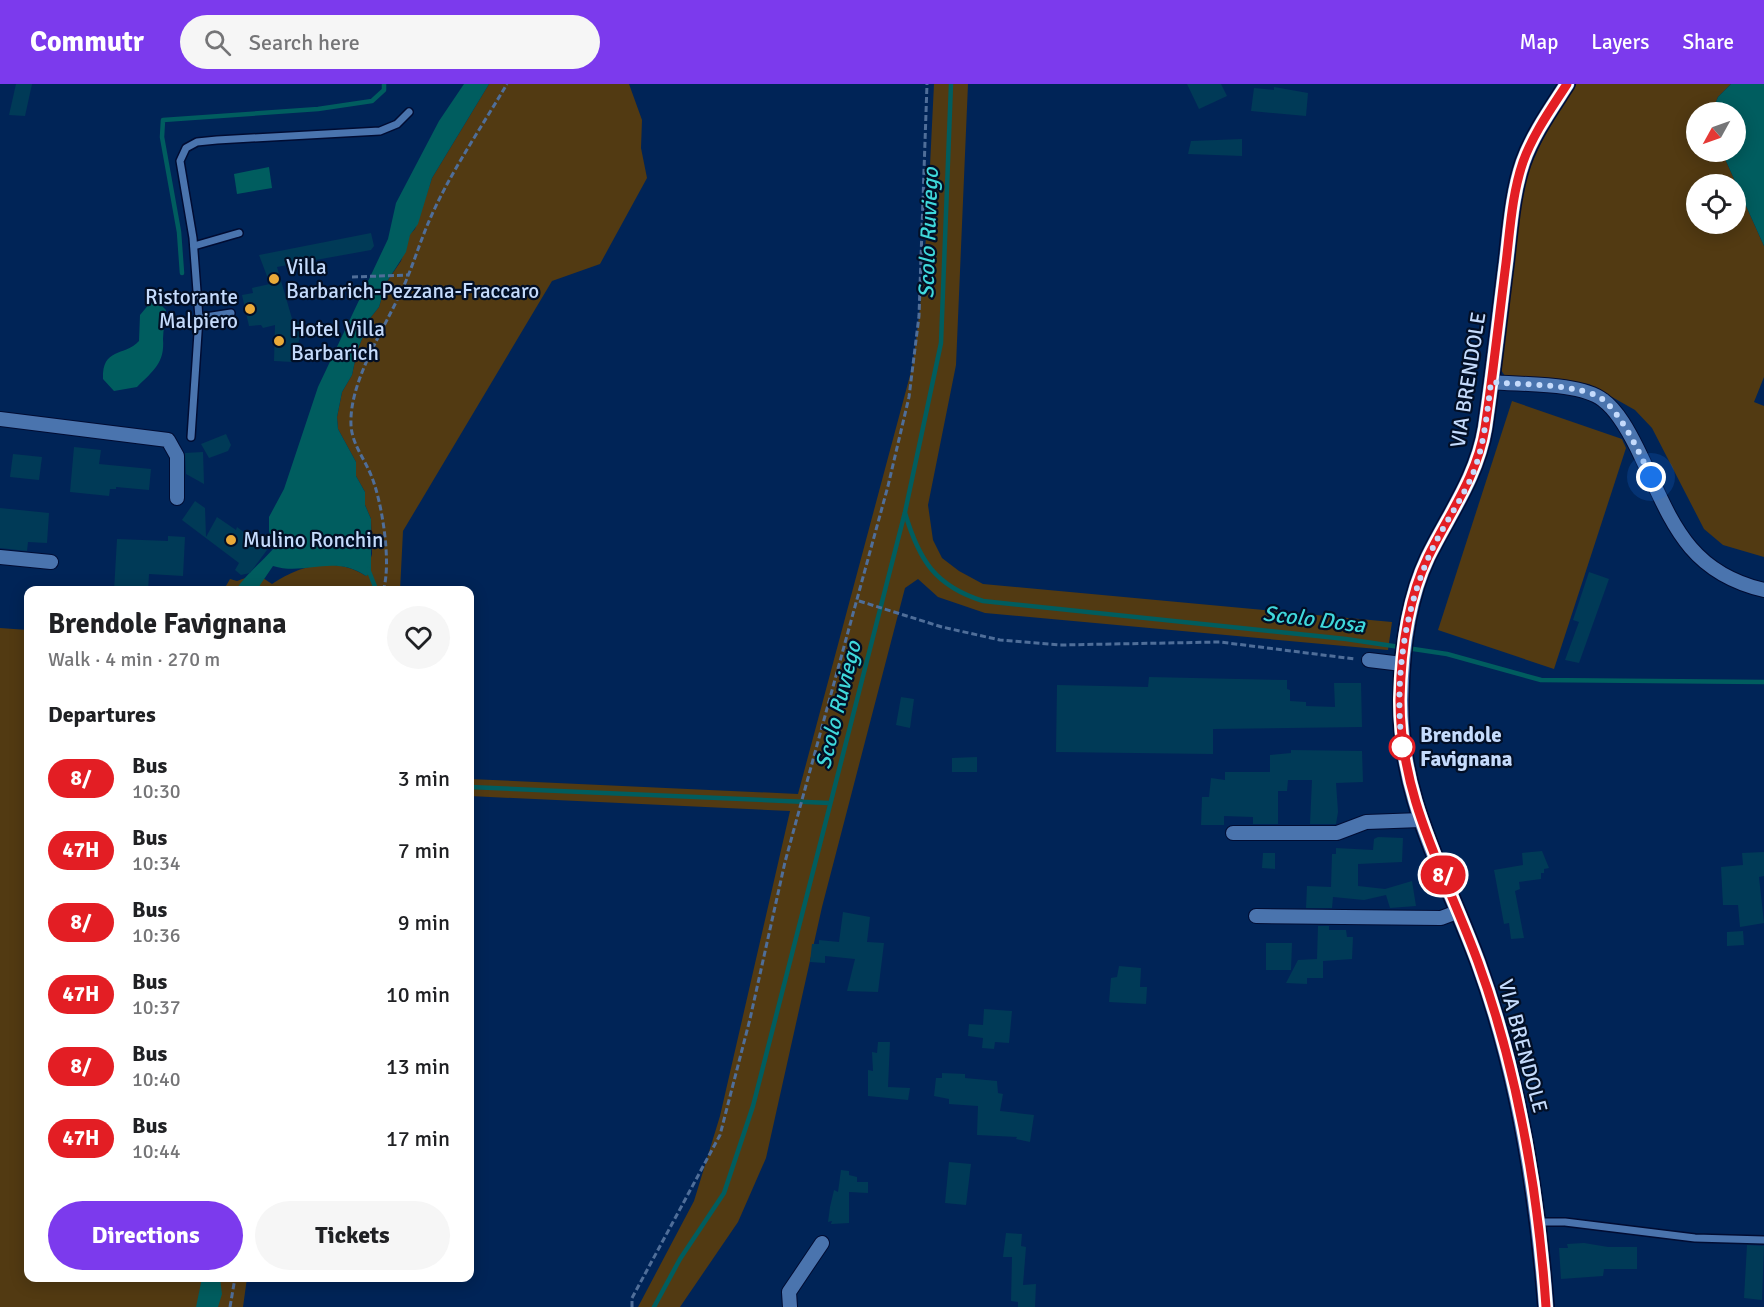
<!DOCTYPE html>
<html lang="en">
<head>
<meta charset="utf-8">
<style>
	:root { --surface:#fff; --page:#f6f6f6; --text:#202124; --muted:#757577; --accent:#7c3aed }
	body { margin:0; font-family:Signika,sans-serif; background:var(--page); color:var(--text); height:100vh; display:flex; flex-direction:column; font-size:22px; white-space:nowrap }
	* { box-sizing:border-box; margin:0 }
	p { font-size:20px; color:var(--muted) }
	.icon { flex:none; width:33px; height:33px; fill:none; stroke:currentColor; stroke-width:2; stroke-linecap:round; stroke-linejoin:round }
	.map { position:relative; flex:1; overflow:hidden }
	.details { position:absolute; left:24px; top:502px; width:450px; height:696px; display:flex; flex-direction:column; background:var(--surface); border-radius:12px; box-shadow:0 3px 15px #0003 }
	.details>* { flex:none }
	.badge { padding:0 12px; border-radius:20px; font-size:21px; line-height:39px }
	.needle { width:39px; rotate:230deg }
	.fabs { position:absolute; left:1686px; top:18px; display:grid; gap:12px }
	.fabs a { display:grid; place-items:center; width:60px; height:60px; border-radius:50%; background:var(--surface); box-shadow:0 3px 15px #0003; font-size:30px }
	.you { position:absolute; width:30px; height:30px; margin:-15px; border:4px solid #fff; border-radius:50%; background:#1a73e8; box-shadow:0 0 0 9px #1a73e833 }
	.map>.badge { position:absolute; translate:-50% -50%; box-shadow:0 0 0 3px #fff }
	h2 { padding:0 24px; font-size:22px; line-height:54px }
	.round { display:grid; place-items:center; flex:none; width:63px; height:63px; border-radius:32px; background:var(--page) }
	.overview { display:flex; align-items:center; justify-content:space-between; height:102px; padding:0 24px }
	h1 { font-size:28px; font-weight:700; line-height:45px }
	.primary-button { display:flex; gap:12px; margin-top:auto; padding:12px 24px }
	.primary-button a { flex:1; height:69px; border-radius:36px; background:var(--accent); color:#fff; font-size:24px; font-weight:700; line-height:69px; text-align:center }
	.primary-button a+a { background:var(--page); color:var(--text) }
	ul { padding:0; list-style:none }
	li { display:flex; align-items:center; gap:18px; height:72px; padding:0 24px }
	li div { flex:1 }
	li b { display:block; font-size:22px }
	li em { font-style:normal }
	li .badge { min-width:66px; font-weight:700; text-align:center }
	header { display:flex; align-items:center; gap:36px; box-sizing:border-box; height:84px; padding:0 30px; background:var(--accent); color:#fff }
	header strong { font-size:28px }
	nav { display:flex; gap:33px; margin-inline-start:auto; font-size:21px }
	.search { width:420px; height:54px; background:var(--page); display:flex; align-items:center; gap:15px; box-sizing:border-box; padding:0 21px; border-radius:33px; color:var(--muted); font-size:22px }
	.map>svg:first-child { display:block }
	.green { fill:#523a12; fill-rule:evenodd }
	.water { fill:#005d5f }
	.lines { fill:none; stroke-linecap:round; stroke-linejoin:round }
	.stream { stroke:#005d5f; stroke-width:4.5 }
	.building { fill:#003a57 }
	.service-casing { stroke:#000c32; stroke-width:10 }
	.minor-casing { stroke:#000c32; stroke-width:16 }
	.tertiary-casing { stroke:#000c32; stroke-width:18 }
	.path { stroke:#4f6e99; stroke-width:3; stroke-dasharray:6 3; stroke-linecap:butt }
	.service { stroke:#4a74ae; stroke-width:7 }
	.minor { stroke:#4a74ae; stroke-width:14 }
	.tertiary { stroke:#4a74ae; stroke-width:15 }
	.line-casing { stroke:#fff; stroke-width:14 }
	.line { stroke:#e31e24; stroke-width:9 }
	.walk { stroke:#c5dbfc; stroke-width:6; stroke-dasharray:0 10.8 }
	.poi-dot { fill:#eaaa39; stroke:#020f26; stroke-width:2 }
	.stop-dot { fill:#fff; stroke:#e31e24; stroke-width:3 }
	.labels { text-anchor:middle; dominant-baseline:central; stroke-width:4.5; stroke-linejoin:round; paint-order:stroke }
	.poi-label { font-size:21px; fill:#c5dbfc; stroke:#020f26; text-anchor:start }
	.street-label { font-size:21px; fill:#c5dbfc; stroke:#020f26 }
	.stop-label { font-size:21px; font-weight:bold; fill:#c5dbfc; stroke:#020f26; text-anchor:start }
	.water-label { font-size:22px; font-style:italic; fill:#3fd8db; stroke:#020f26 }
</style>
</head>
<body>
<header>
<strong>Commutr</strong>
<div class="search"><svg class="icon" aria-label="search" viewBox="0 0 24 24"><circle cx="10" cy="10" r="6"/><path d="M15 15l6 6"/></svg>Search here</div>
<nav><a>Map</a><a>Layers</a><a>Share</a></nav>
</header>
<div class="map">
<svg width="1764" height="1223" viewBox="0 0 1764 1223">
	<rect width="100%" height="100%" fill="#002457"/>
	<!-- green -->
	<g class="green">
		<path d="M489,0H629L642,36L641,64L647,94L600,180L552,197L403,447L400,507H223L230,495L237,497L257,490L272,500C299,481 336,472 366,492L372,470L371,435L365,421V408L356,392V378L338,345L337,333L342,308L352,291L357,267L371,233L379,223L386,199L401,177L410,150L415,145L432,94Z"/>
		<path d="M934,0H968L956,281L928,421L933,456L942,474L959,487L983,500L1392,538L1388,566L985,529L938,513L918,495L905,504L822,823L766,1074L738,1138L680,1223H638L694,1117L720,1032L790,727L470,712V695L798,710L912,284C927,190 929,95 934,0Z"/>
		<path d="M1576,0H1731L1718,13L1712,28H1696V68H1722L1764,162V293L1754,318L1764,322V473L1723,461L1704,445L1652,344L1635,326L1589,300L1505,292L1501,286C1508,223 1508,134 1533,77C1544,50 1561,25 1576,0ZM1696,100H1736V140H1696Z"/>
		<polygon points="1512,317 1622,355 1626,364 1554,585 1438,546"/>
		<polygon points="0,544 28,546 28,1194 247,1194 243,1223 0,1223"/>
	</g>
	<!-- water -->
	<g class="water">
		<path d="M464,0H489L432,94L418,140L410,151L406,168L386,199L379,223L371,233L357,267L352,291L342,308L337,333L338,345L356,378V392L365,408V421L371,435V489L366,492C334,470 305,492 273,482L256,507H235C245,491 261,479 274,464L269,447V433L284,405L318,303L388,155L396,119L439,37Z"/>
		<polygon points="1731,0 1764,0 1764,162 1722,68 1736,68 1736,28 1712,28 1718,13"/>
		<polygon points="269,83 272,104 237,110 234,90"/>
		<path d="M150,219H159L166,226C166,235 163,245 163,255C165,279 153,287 137,303L114,307L103,295C102,263 124,273 139,257L140,231Z"/>
		<polygon points="202,1194 220,1194 222,1210 218,1223 196,1223"/>
	</g>
	<g class="lines">
		<!-- stream -->
		<g class="stream">
			<polyline points="182,189 179,148 162,53 163,36 318,25 372,17 384,6 384,0"/>
			<path d="M905,429C919,476 935,502 983,517L1346,555L1447,570L1541,596L1764,598"/>
			<polyline points="368,485 376,505"/>
			<polyline points="470,703 829,719"/>
			<polyline points="654,1223 680,1175 724,1109 753,1022 905,428 941,259 951,0"/>
		</g>
	</g>
	<!-- building -->
	<g class="building">
		<polygon points="16,0 32,0 25,32 9,31"/>
		<polygon points="1187,0 1221,0 1227,12 1199,25"/>
		<polygon points="1274,3 1308,9 1306,32 1251,27 1254,4 1274,6"/>
		<polygon points="1242,55 1242,72 1188,70 1191,57"/>
		<polygon points="371,149 374,162 371,166 277,183 293,238 304,239 293,278 274,277 275,241 263,244 261,241 249,242 242,211 253,209 252,204 270,200 259,171"/>
		<polygon points="226,350 231,361 228,367 209,374 201,360"/>
		<polygon points="74,363 101,366 99,380 151,385 149,406 116,403 116,405 110,405 109,412 70,408"/>
		<polygon points="203,368 204,400 186,390 185,369"/>
		<polygon points="13,370 42,373 39,396 10,393"/>
		<polygon points="195,417 205,424 206,453 217,433 236,446 237,443 267,466 250,489 241,491 235,486 239,479 182,436"/>
		<polygon points="0,424 49,429 47,459 28,458 27,467 0,464"/>
		<polygon points="168,452 185,453 183,492 149,490 148,507 114,507 117,455 168,457"/>
		<polygon points="1589,488 1609,495 1579,579 1565,576 1579,538 1573,536"/>
		<polygon points="1149,593 1287,596 1287,605 1290,606 1290,617 1306,618 1306,622 1335,623 1334,599 1361,599 1362,643 1213,645 1213,670 1056,668 1057,601 1148,603"/>
		<polygon points="901,613 914,615 910,644 896,641"/>
		<polygon points="1291,666 1362,667 1363,698 1336,699 1338,728 1336,740 1310,740 1312,696 1288,696 1287,707 1278,707 1278,740 1253,740 1253,733 1224,732 1224,741 1201,741 1202,713 1209,713 1211,694 1225,696 1225,688 1270,688 1270,671 1291,669"/>
		<polygon points="977,673 977,688 952,688 952,674"/>
		<polygon points="1378,753 1403,754 1402,778 1358,780 1358,802 1385,805 1412,797 1416,822 1390,824 1386,811 1364,816 1333,813 1332,824 1306,824 1307,802 1331,803 1332,770 1336,770 1336,764 1373,766 1374,755"/>
		<polygon points="1542,767 1549,784 1544,785 1544,789 1541,789 1541,795 1519,798 1520,805 1515,807 1524,854 1511,855 1509,839 1504,840 1494,786 1523,781 1522,769"/>
		<polygon points="1764,768 1764,792 1759,793 1764,839 1740,843 1738,821 1723,821 1721,783 1743,781 1742,769"/>
		<polygon points="1263,769 1275,769 1275,785 1262,784"/>
		<polygon points="843,828 870,833 867,858 884,859 878,908 847,907 855,875 825,872 825,879 810,878 812,860 819,860 819,856 839,858"/>
		<polygon points="1318,842 1329,842 1329,846 1346,846 1347,853 1353,853 1352,875 1323,877 1323,894 1307,894 1307,900 1286,899 1298,876 1317,875"/>
		<polygon points="1743,847 1744,861 1727,862 1727,848"/>
		<polygon points="1266,859 1292,859 1291,886 1266,886"/>
		<polygon points="1119,882 1141,884 1140,903 1147,903 1146,920 1109,918 1111,894 1117,893"/>
		<polygon points="984,925 1012,927 1009,959 995,958 994,965 982,964 983,954 968,952 969,940 983,941"/>
		<polygon points="878,958 890,958 888,1003 910,1004 908,1016 868,1012 868,986 873,987 872,968 877,969"/>
		<polygon points="942,989 965,990 965,994 997,997 998,1009 1003,1010 1000,1027 1034,1031 1030,1058 1016,1055 1017,1053 977,1051 978,1022 949,1020 949,1015 934,1012 936,994 942,994"/>
		<polygon points="949,1078 971,1080 966,1121 945,1119"/>
		<polygon points="841,1086 849,1087 849,1091 857,1093 857,1098 868,1098 868,1109 849,1108 849,1139 831,1140 832,1137 828,1138 830,1123 834,1106 838,1108"/>
		<polygon points="1006,1149 1022,1150 1021,1162 1026,1163 1023,1201 1036,1200 1035,1223 1018,1223 1018,1218 1011,1217 1012,1173 1003,1173"/>
		<polygon points="1584,1159 1608,1163 1637,1163 1637,1185 1604,1185 1603,1192 1561,1195 1559,1164 1568,1164 1567,1160"/>
		<polygon points="1747,1161 1764,1162 1762,1216 1744,1214"/>
	</g>
	<g class="lines">
		<!-- service casing -->
		<g class="service-casing">
			<g id="service">
				<polyline points="194,162 239,149"/>
				<polyline points="199,234 231,229"/>
				<polyline points="191,353 199,234 193,154 180,77 186,64 197,58 217,56 380,47 397,40 409,28"/>
				<polyline points="1540,1138 1565,1138 1695,1154 1764,1156"/>
			</g>
		</g>
		<!-- minor casing -->
		<g class="minor-casing">
			<g id="minor">
				<path d="M1491,298C1521,301 1580,298 1603,316C1618,327 1629,348 1637,364C1670,431 1683,487 1764,506"/>
				<polyline points="0,335 168,356 177,372 177,414"/>
				<polyline points="0,473 51,478"/>
				<polyline points="1369,576 1402,580"/>
				<polyline points="1233,749 1337,749 1366,738 1421,736"/>
				<polyline points="1256,832 1441,834 1457,828"/>
				<polyline points="790,1223 789,1208 822,1159"/>
			</g>
		</g>
		<!-- tertiary casing -->
		<g class="tertiary-casing">
			<path id="tertiary" d="M1546,1223C1537,1107 1518,988 1478,878C1444,786 1397,711 1401,610C1402,563 1408,515 1428,473C1449,430 1477,393 1485,344C1493,290 1499,234 1506,179C1510,146 1512,110 1523,78C1533,50 1551,25 1567,0"/>
		</g>
		<!-- path -->
		<g class="path">
			<polyline points="352,193 409,191"/>
			<path d="M383,507C392,480 382,417 371,391C364,374 352,360 351,341C349,300 381,250 398,214C410,191 417,166 427,142C446,95 481,44 507,0"/>
			<polyline points="859,517 942,543 1000,556 1060,561 1220,558 1355,575"/>
			<polyline points="230,1223 235,1194"/>
			<polyline points="632,1223 632,1214 720,1051 750,935 785,778 888,402 909,313 919,232 927,0"/>
		</g>
		<!-- service -->
		<use href="#service" class="service"/>
		<!-- minor -->
		<use href="#minor" class="minor"/>
		<!-- tertiary -->
		<use href="#tertiary" class="tertiary"/>
	</g>
	<g class="lines">
		<!-- line casing -->
		<g class="line-casing">
			<path id="line" d="M1546,1223C1538,1107 1518,988 1478,878C1445,788 1400,715 1400,616C1401,568 1407,517 1428,473C1449,430 1477,393 1485,344C1493,290 1499,234 1506,179C1510,146 1512,110 1523,78C1533,50 1551,25 1567,0"/>
		</g>
		<!-- line -->
		<use href="#line" class="line"/>
		<!-- walk -->
		<path class="walk" d="M1402,663L1403,669C1394,606 1402,536 1427,477C1439,447 1459,421 1472,392C1484,363 1487,330 1491,298C1519,301 1584,299 1605,317C1626,338 1638,367 1651,393"/>
	</g>
	<!-- markers -->
	<g class="poi-dot">
		<circle cx="274" cy="195" r="6"/>
		<circle cx="250" cy="225" r="6"/>
		<circle cx="279" cy="257" r="6"/>
		<circle cx="231" cy="456" r="6"/>
	</g>
	<circle class="stop-dot" cx="1402" cy="663" r="12"/>
	<g class="labels">
		<!-- poi labels -->
		<g class="poi-label">
			<text x="286" y="183">Villa<tspan x="286" dy="24">Barbarich-Pezzana-Fraccaro</tspan></text>
			<text x="238" y="213" text-anchor="end">Ristorante<tspan x="238" dy="24">Malpiero</tspan></text>
			<text x="291" y="245">Hotel Villa<tspan x="291" dy="24">Barbarich</tspan></text>
			<text x="243" y="456">Mulino Ronchin</text>
		</g>
		<!-- street labels -->
		<g class="street-label">
			<text transform="translate(1468 296) rotate(-81)">VIA BRENDOLE</text>
			<text transform="translate(1523 962) rotate(75)">VIA BRENDOLE</text>
		</g>
		<!-- stop labels -->
		<g class="stop-label">
			<text x="1420" y="651">Brendole<tspan x="1420" dy="24">Favignana</tspan></text>
		</g>
		<!-- water labels -->
		<g class="water-label">
			<text transform="translate(928 149) rotate(-88)">Scolo Ruviego</text>
			<text transform="translate(1314 535) rotate(7)">Scolo Dosa</text>
			<text transform="translate(838 621) rotate(-76)">Scolo Ruviego</text>
		</g>
	</g>
</svg>
<div class="fabs">
<a><svg class="needle" viewBox="-14 -14 28 28"><path d="M0-13l5 13h-10z" fill="#e53935"/><path d="M0 13l5-13h-10z" fill="#757577"/></svg></a>
<a><svg class="icon" aria-label="locate" viewBox="0 0 24 24"><circle cx="12" cy="12" r="6"/><path d="M12 2v4M12 18v4M2 12h4M18 12h4"/></svg></a>
</div>
<div class="you" style="left:1651px;top:393px"></div>
<b class="badge" style="left:1443px;top:791px;background:#e31e24;color:#fff">8/</b>
<section class="details">
<div class="overview"><div><h1>Brendole Favignana</h1><p>Walk · 4 min · 270 m</p></div><a class="round"><svg class="icon" aria-label="heart" viewBox="0 0 24 24"><path d="M12 20l-8-8c-3-5 5-10 8-4 3-6 11-1 8 4z"/></svg></a></div>
<h2>Departures</h2>
<ul>
<li><span class="badge" style="background:#e31e24;color:#fff">8/</span><div><b>Bus</b><p>10:30</p></div><em>3 min</em></li>
<li><span class="badge" style="background:#e31e24;color:#fff">47H</span><div><b>Bus</b><p>10:34</p></div><em>7 min</em></li>
<li><span class="badge" style="background:#e31e24;color:#fff">8/</span><div><b>Bus</b><p>10:36</p></div><em>9 min</em></li>
<li><span class="badge" style="background:#e31e24;color:#fff">47H</span><div><b>Bus</b><p>10:37</p></div><em>10 min</em></li>
<li><span class="badge" style="background:#e31e24;color:#fff">8/</span><div><b>Bus</b><p>10:40</p></div><em>13 min</em></li>
<li><span class="badge" style="background:#e31e24;color:#fff">47H</span><div><b>Bus</b><p>10:44</p></div><em>17 min</em></li>
</ul>
<div class="primary-button"><a>Directions</a><a>Tickets</a></div>
</section>
</div>
</body>
</html>
